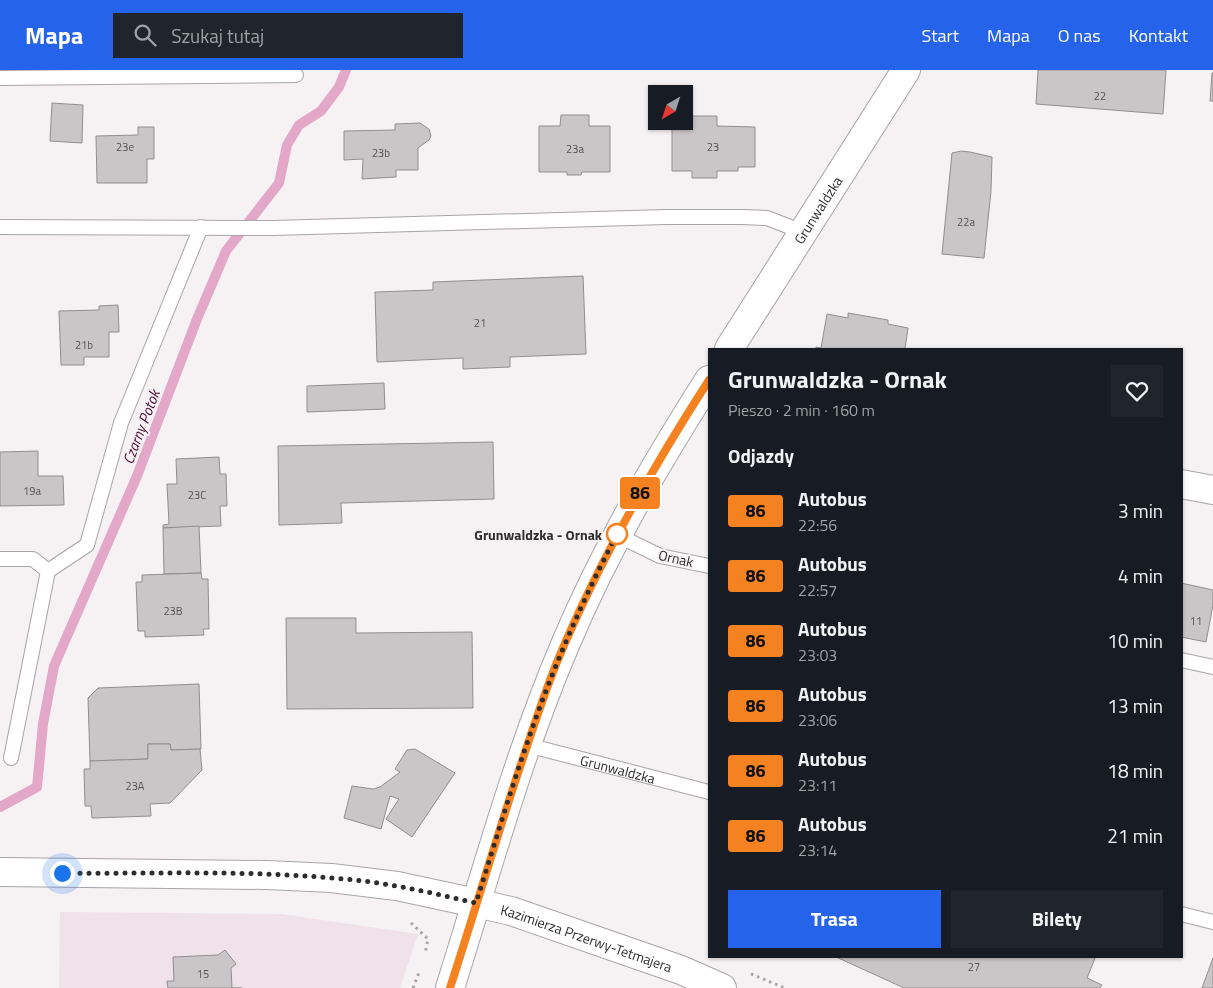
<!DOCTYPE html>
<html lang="pl">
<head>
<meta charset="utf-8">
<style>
	:root { --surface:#171b24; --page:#20242c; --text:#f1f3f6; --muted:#9ea1a6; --accent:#2563eb }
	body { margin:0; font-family:"Titillium Web",sans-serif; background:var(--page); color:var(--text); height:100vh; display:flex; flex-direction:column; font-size:19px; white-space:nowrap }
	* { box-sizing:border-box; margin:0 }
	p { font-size:16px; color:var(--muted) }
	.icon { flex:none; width:28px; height:28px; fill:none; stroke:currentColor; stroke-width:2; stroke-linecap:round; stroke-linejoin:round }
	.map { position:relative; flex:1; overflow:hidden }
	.sheet { position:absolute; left:708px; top:278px; width:475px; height:610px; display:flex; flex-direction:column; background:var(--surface); border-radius:0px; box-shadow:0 1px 4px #0004 }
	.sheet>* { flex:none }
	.badge { padding:0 10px; border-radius:4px; font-size:18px; line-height:32px }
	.needle { width:32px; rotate:219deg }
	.fabs { position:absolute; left:648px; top:15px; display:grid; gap:10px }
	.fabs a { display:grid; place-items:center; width:45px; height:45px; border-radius:0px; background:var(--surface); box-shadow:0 1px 4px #0004; font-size:25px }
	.you { position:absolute; width:25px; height:25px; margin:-12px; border:4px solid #fff; border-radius:50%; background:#1a73e8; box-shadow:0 0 0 8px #1a73e833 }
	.map>.badge { position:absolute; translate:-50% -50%; box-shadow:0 0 0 2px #fff }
	h2 { padding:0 20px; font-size:19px; line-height:45px }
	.round { display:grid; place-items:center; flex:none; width:52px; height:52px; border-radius:0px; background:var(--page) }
	.headline { display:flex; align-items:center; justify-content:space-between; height:85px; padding:0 20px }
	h1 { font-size:24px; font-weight:700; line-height:38px }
	.cta { display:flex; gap:10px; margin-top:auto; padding:10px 20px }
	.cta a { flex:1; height:58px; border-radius:0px; background:var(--accent); color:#fff; font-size:20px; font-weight:700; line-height:58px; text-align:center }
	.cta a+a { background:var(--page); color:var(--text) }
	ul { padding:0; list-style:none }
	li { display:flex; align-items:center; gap:15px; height:65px; padding:0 20px }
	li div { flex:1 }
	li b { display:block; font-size:19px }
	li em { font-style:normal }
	li .badge { min-width:55px; font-weight:700; text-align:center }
	header { display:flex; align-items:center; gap:30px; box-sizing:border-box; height:70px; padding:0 25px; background:var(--accent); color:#fff }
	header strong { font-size:24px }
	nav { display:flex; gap:28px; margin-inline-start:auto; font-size:18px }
	.search { width:350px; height:45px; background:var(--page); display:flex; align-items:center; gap:12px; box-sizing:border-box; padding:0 18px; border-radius:0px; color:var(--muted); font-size:19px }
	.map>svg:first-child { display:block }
	.built { fill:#efe2e9 }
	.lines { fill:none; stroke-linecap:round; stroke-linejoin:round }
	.stream { stroke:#e3a8c8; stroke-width:10 }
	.building { fill:#cac5c7; stroke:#928d8f }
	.service-casing { stroke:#a9a4a7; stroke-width:16 }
	.minor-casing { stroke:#a9a4a7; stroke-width:30 }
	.tertiary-casing { stroke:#a9a4a7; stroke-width:30 }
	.path { stroke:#aaa6a8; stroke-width:3; stroke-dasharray:2.5 4; stroke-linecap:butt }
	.service { stroke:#fff; stroke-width:14 }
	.minor { stroke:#fff; stroke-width:28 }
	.tertiary { stroke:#fff; stroke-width:28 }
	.line-casing { stroke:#fff; stroke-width:11 }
	.line { stroke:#f58220; stroke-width:8 }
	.walk { stroke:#2e2c2d; stroke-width:5; stroke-dasharray:0 9 }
	.stop-dot { fill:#fff; stroke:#f58220; stroke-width:2.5 }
	.labels { text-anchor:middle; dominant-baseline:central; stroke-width:4; stroke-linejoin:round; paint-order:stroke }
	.number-label { font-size:11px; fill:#555254 }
	.street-label { font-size:14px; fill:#2e2c2d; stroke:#f6f1f3 }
	.stop-label { font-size:14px; font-weight:bold; fill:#2e2c2d; stroke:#f6f1f3; text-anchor:end }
	.water-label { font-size:15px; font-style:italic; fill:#4e0a37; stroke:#f6f1f3 }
</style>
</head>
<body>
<header>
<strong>Mapa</strong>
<div class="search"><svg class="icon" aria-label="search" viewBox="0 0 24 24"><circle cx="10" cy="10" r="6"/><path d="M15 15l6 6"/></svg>Szukaj tutaj</div>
<nav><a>Start</a><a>Mapa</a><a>O nas</a><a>Kontakt</a></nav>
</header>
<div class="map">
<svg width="1213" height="918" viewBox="0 0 1213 918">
	<rect width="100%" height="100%" fill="#f6f1f3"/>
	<!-- built -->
	<polygon class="built" points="60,842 281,844 418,864 400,918 59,918"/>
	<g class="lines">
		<!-- stream -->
		<polyline class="stream" points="0,737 37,717 43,654 54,596 137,406 197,249 226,181 279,113 287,75 299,55 321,41 339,17 346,0"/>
	</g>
	<!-- building -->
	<g class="building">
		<polygon points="1038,0 1166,0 1163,44 1036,34"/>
		<polygon points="1212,3 1213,3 1213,31 1210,31"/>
		<polygon points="52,33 83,35 82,73 50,71"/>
		<polygon points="561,45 589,45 589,56 610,56 610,102 582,102 581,105 567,105 567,102 539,102 539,56 560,56"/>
		<polygon points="692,46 717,46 717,56 755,57 755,97 738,97 738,101 717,101 717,108 692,108 692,101 672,101 672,55 692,55"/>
		<polygon points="420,53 429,59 431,66 429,70 418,78 418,100 396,100 396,107 362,109 363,89 344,90 344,61 395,60 395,54"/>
		<polygon points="138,57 154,57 154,89 147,89 147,113 97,113 96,66 138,65"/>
		<polygon points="961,81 970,82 992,87 991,121 984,188 942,184 952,83"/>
		<polygon points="583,206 586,284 510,287 510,297 463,299 463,288 377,292 375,222 433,220 433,212"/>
		<polygon points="118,235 119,262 109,262 109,287 84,287 84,295 61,295 59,241 99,240 99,236"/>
		<polygon points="848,243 888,250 888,254 908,258 905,279 816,279 816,277 821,278 827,244 848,248"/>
		<polygon points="384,313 385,339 307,342 307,316"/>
		<polygon points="493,372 494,429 341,433 342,453 279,455 278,376"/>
		<polygon points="38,381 38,406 63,406 64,435 0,436 0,382"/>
		<polygon points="219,387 220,404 226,404 227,436 220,436 221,456 163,458 163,455 169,454 167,414 177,414 176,389"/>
		<polygon points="199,456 201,503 164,504 163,458"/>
		<polygon points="201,503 202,509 208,509 209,559 203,559 204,565 145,567 145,561 138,561 136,512 142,512 142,505"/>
		<polygon points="1181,513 1213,520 1213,535 1206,572 1181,567"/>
		<polygon points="286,548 356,548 356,563 472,562 473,638 287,639"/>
		<polygon points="199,614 201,679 171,680 170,674 148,674 148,689 90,691 88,628 98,618"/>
		<polygon points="148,674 170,674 171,680 200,679 202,700 170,733 150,734 151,746 92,748 91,736 85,736 84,699 90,699 90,691 148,689"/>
		<polygon points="415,679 455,703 412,767 386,749 399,729 390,726 381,759 344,748 352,716 373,719 380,717 400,702 395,699 407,680"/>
		<polygon points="225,880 236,894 231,898 232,918 242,918 168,918 167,911 174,911 173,887 218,885"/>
		<polygon points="834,886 1096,886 1087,908 1102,915 1100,918 904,918"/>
		<polygon points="1213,888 1213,918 1202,918"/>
	</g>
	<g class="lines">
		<!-- service casing -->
		<g class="service-casing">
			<g id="service">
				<polyline points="0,8 296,5"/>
				<polyline points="0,157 273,158 666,147 742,147 767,148 803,162"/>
				<polyline points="617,465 660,486 709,496"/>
				<polyline points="0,489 33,489 48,501 11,688"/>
				<polyline points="48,501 87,475 121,353 201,157"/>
				<polyline points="1181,590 1213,597"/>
				<path id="s1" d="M527,675L709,722"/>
				<polyline points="1181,844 1213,852"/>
			</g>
		</g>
		<!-- minor casing -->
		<g class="minor-casing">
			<g id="minor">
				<polyline points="1181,414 1213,420"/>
				<path id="s2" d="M476,833L511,841L681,900L722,918"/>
			</g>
		</g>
		<!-- tertiary casing -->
		<g class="tertiary-casing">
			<g id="tertiary">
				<path id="s3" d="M729,279L906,0"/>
				<polyline points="0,802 267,805 331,808 397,816 476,833"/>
				<path d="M450,918C486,804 518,685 565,575C604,482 655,395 709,310"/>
			</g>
		</g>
		<!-- path -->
		<g class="path">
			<polyline points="411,853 428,869 425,884"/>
			<polyline points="751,904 785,918"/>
			<polyline points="413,918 420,900"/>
		</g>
		<!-- service -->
		<use href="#service" class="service"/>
		<!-- minor -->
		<use href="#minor" class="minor"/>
		<!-- tertiary -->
		<use href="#tertiary" class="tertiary"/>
	</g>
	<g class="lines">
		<!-- line casing -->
		<g class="line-casing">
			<path id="line" d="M450,918C473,847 494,776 517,706C530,668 542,629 557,592C598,493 651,400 709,310"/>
		</g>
		<!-- line -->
		<use href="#line" class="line"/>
		<!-- walk -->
		<path class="walk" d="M62,803C152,804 242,800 331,808C381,811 428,822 476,833C499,760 521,685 549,613C569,562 592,512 617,464"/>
	</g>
	<!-- markers -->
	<circle class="stop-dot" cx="617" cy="464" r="10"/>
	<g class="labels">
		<!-- number labels -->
		<g class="number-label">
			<text x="1100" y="26">22</text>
			<text x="125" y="77">23e</text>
			<text x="713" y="77">23</text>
			<text x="575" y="79">23a</text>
			<text x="381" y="83">23b</text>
			<text x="966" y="152">22a</text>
			<text x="480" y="253">21</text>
			<text x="84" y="275">21b</text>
			<text x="32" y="421">19a</text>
			<text x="197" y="425">23C</text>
			<text x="173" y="541">23B</text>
			<text x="1196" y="551">11</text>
			<text x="135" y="716">23A</text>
			<text x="974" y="897">27</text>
			<text x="203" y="904">15</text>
		</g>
		<!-- street labels -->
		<g class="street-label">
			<text stroke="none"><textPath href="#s3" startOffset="165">Grunwaldzka</textPath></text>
			<text transform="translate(676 488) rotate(13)">Ornak</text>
			<text stroke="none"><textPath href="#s1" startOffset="94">Grunwaldzka</textPath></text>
			<text stroke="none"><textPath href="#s2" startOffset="116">Kazimierza Przerwy-Tetmajera</textPath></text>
		</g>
		<!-- stop labels -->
		<g class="stop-label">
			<text x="602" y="464">Grunwaldzka - Ornak</text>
		</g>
		<!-- water labels -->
		<g class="water-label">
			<text transform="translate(141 357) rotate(-69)">Czarny Potok</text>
		</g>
	</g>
</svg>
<div class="fabs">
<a><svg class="needle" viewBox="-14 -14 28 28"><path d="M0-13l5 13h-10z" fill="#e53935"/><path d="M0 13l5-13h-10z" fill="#9ea1a6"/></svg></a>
</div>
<div class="you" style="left:62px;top:803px"></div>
<b class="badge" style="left:640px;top:423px;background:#f58220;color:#111">86</b>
<section class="sheet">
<div class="headline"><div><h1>Grunwaldzka - Ornak</h1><p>Pieszo · 2 min · 160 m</p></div><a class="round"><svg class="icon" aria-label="heart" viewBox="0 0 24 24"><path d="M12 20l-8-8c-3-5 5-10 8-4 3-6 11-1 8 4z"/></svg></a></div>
<h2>Odjazdy</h2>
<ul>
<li><span class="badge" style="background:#f58220;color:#111">86</span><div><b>Autobus</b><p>22:56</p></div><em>3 min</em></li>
<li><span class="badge" style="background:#f58220;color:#111">86</span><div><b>Autobus</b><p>22:57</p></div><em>4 min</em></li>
<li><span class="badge" style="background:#f58220;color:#111">86</span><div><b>Autobus</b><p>23:03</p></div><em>10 min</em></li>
<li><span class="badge" style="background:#f58220;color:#111">86</span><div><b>Autobus</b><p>23:06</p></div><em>13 min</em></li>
<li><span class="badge" style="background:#f58220;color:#111">86</span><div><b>Autobus</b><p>23:11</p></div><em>18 min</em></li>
<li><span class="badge" style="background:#f58220;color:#111">86</span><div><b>Autobus</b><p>23:14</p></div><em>21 min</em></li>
</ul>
<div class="cta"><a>Trasa</a><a>Bilety</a></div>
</section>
</div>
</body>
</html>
